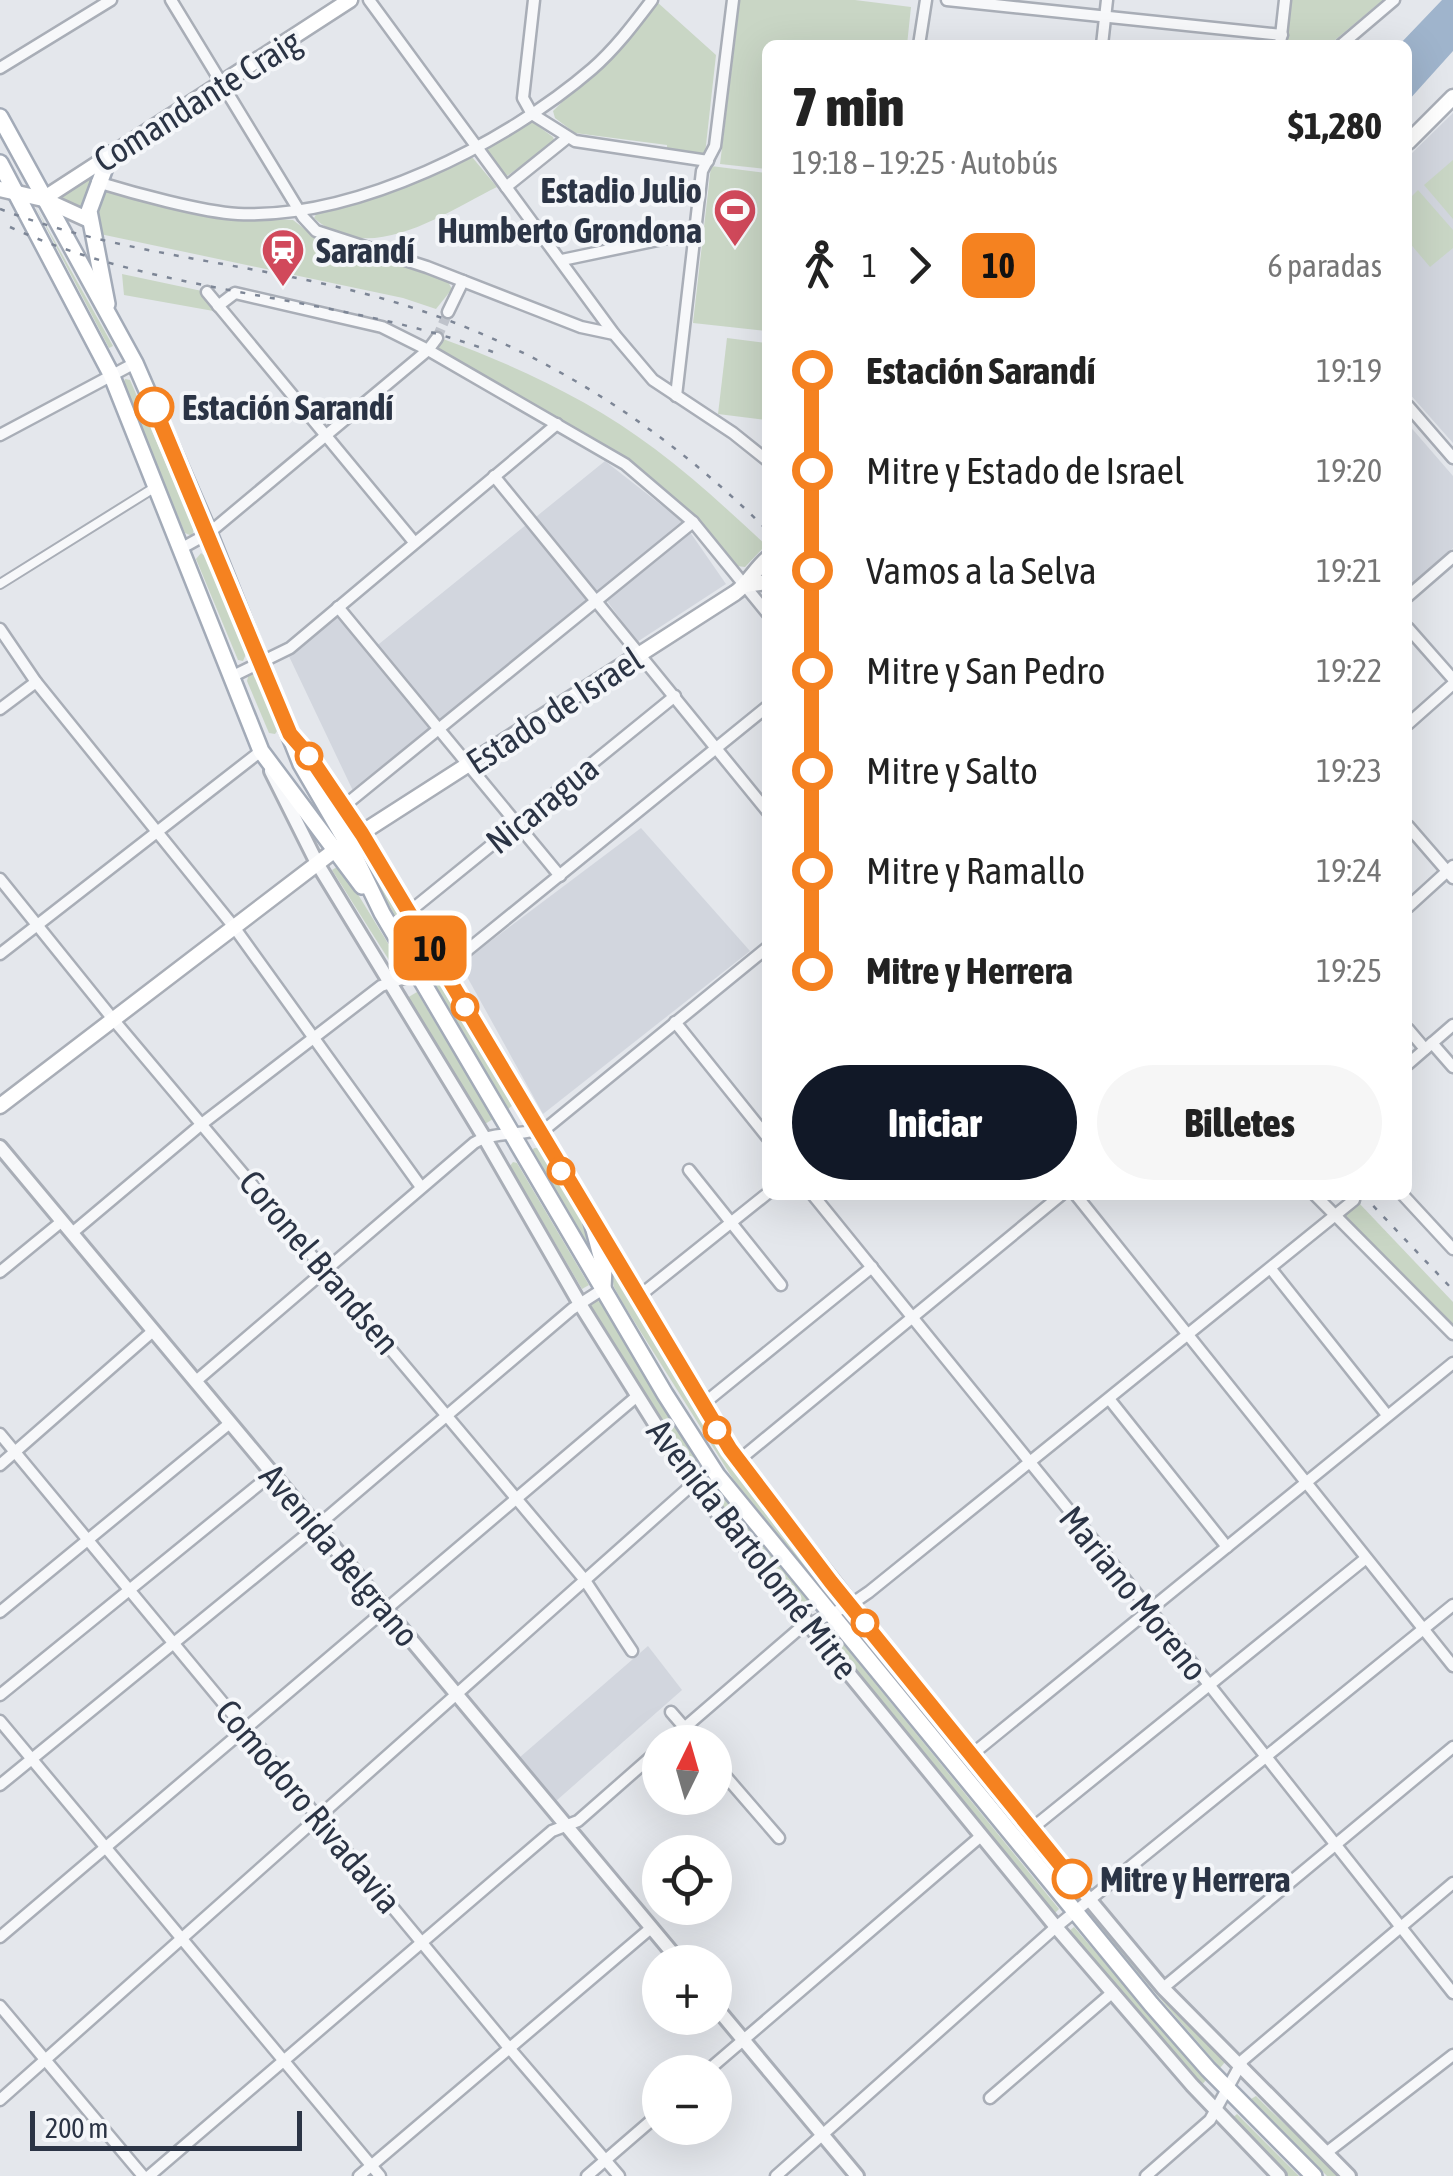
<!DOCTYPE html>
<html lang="es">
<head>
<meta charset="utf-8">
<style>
	:root { --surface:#fff; --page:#f6f6f6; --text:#222; --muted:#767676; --accent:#111827 }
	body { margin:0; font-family:"Asap Condensed",sans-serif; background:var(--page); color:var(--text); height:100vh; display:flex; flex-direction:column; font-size:38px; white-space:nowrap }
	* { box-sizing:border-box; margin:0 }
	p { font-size:32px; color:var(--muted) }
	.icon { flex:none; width:55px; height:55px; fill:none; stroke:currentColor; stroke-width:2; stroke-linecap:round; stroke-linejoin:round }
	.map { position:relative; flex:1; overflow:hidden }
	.side { position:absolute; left:762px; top:40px; width:650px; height:1160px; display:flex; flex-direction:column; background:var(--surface); border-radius:15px; box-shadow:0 10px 40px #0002 }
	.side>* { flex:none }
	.badge { padding:0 20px; border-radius:15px; font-size:35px; line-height:65px }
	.needle { width:65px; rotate:5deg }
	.tools { position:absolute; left:642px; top:1725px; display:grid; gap:20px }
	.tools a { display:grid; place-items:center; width:90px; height:90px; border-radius:50%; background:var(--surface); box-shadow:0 10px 40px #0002; font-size:50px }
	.scale { position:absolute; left:30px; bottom:25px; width:272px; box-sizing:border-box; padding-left:10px; border:5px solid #2b3445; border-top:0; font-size:28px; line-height:35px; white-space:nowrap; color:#2b3445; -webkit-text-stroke:8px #f4f6f9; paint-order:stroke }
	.map>.badge { position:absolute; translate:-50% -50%; box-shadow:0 0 0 5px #fff }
	.legs { display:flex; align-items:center; gap:15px; height:110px; padding:0 30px; font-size:32px }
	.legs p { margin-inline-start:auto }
	.overview { display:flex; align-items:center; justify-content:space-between; height:170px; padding:0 30px }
	h1 { font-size:55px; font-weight:800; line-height:75px }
	.primary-button { display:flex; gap:20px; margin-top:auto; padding:20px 30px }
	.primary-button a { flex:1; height:115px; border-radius:60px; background:var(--accent); color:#fff; font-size:40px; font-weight:800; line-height:115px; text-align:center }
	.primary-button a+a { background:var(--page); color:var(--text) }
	ul { padding:0 30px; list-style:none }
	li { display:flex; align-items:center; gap:35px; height:100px; font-size:38px }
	li i { display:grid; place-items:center; width:15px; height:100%; margin:0 12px; background:currentColor }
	li i::after { content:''; width:25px; height:25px; margin:-12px; border:8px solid; border-radius:50%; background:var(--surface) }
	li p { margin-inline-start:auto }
	li:first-child i { background:linear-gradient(#0000 50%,currentColor 0) }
	li:last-child i { background:linear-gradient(currentColor 50%,#0000 0) }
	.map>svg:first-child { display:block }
	.built { fill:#d2d6de }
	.green { fill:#c9d6c5 }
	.water { fill:#9fb4cc }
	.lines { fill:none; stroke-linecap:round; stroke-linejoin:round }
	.minor-tunnel { stroke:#bfc3cb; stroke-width:10; stroke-dasharray:10 5; stroke-linecap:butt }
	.pedestrian-casing { stroke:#a9aeb7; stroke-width:12 }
	.minor-casing { stroke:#a9aeb7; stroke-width:15 }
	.tertiary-casing { stroke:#a9aeb7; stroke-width:18 }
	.secondary-casing { stroke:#a9aeb7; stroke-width:19 }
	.primary-casing { stroke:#a3abb8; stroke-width:20 }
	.pedestrian { stroke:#f7f8fa; stroke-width:8 }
	.minor { stroke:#f7f8fa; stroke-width:10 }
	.tertiary { stroke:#f7f8fa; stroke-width:12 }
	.secondary { stroke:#fff; stroke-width:14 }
	.primary { stroke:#fff; stroke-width:15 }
	.rail { stroke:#7d8696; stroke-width:2.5; stroke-dasharray:5 10; stroke-linecap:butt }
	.line-1-casing { stroke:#fff; stroke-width:22 }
	.line-1 { stroke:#f58220; stroke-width:15 }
	.stop-1-dot { fill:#fff; stroke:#f58220; stroke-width:5 }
	.labels { text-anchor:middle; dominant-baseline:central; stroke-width:8; stroke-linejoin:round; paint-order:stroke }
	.street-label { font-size:35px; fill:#2b3445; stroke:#f4f6f9 }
	.poi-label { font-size:35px; font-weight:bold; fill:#2b3445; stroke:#f4f6f9; text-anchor:end }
	.stop-label { font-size:35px; font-weight:bold; fill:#2b3445; stroke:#f4f6f9; text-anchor:start }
</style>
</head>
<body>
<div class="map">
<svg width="1453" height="2176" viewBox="0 0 1453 2176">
	<rect width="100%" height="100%" fill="#e4e7ec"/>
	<!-- built -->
	<g class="built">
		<polygon points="1453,113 1453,443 1408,392 1408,157"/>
		<polygon points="1408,424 1453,476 1453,548 1408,587"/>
		<polygon points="605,461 683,522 726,584 637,642 599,590 355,795 286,650 337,610 374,648"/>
		<polygon points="641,828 750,951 543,1114 460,964"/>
		<polygon points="648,1646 682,1690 556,1801 519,1758"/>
	</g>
	<!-- green -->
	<g class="green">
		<polygon points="740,0 855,0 911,7 907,45 768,45 767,169 720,164"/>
		<polygon points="1291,0 1383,0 1329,45 1286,45"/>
		<polygon points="657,2 716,55 705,154 667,149 667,145 575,133 555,118 553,111 638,27"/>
		<polygon points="531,121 553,137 555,142 504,178 484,150"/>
		<path d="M472,157L497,187C444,213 369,268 314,218L319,209L376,196Z"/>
		<polygon points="1453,160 1453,219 1424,185"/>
		<polygon points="711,166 767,173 767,331 693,323"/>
		<polygon points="96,173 84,212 58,202 66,190"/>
		<polygon points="101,189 211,215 293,220 315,237 447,280 452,289 436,309 403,298 100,234 97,192"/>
		<polygon points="1418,190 1453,230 1453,248 1430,267 1408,241 1408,200"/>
		<polygon points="33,202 113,346 109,348"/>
		<polygon points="122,274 202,291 219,312 124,295"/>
		<polygon points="727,338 767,343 767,420 718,414"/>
		<path d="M443,339C517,366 592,401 655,449C694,478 730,512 766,545L745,567L737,566C704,526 672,491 630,461L437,351Z"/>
		<polygon points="125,379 130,380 194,529 192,536 185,533 123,385"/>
		<polygon points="201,553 206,557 246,654 243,661 238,660 196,559"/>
		<polygon points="249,673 256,674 279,728 275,734 269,733 247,681"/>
		<polygon points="364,853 422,950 419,957 360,855"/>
		<polygon points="340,865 400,963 394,968 332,870"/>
		<polygon points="439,981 513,1105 508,1109 434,983"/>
		<polygon points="417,992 493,1119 485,1124 407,998"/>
		<polygon points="534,1148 538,1148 594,1242 600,1269 532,1151"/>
		<polygon points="513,1162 517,1163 589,1285 582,1289 510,1166"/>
		<polygon points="1358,1202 1453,1302 1453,1327 1343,1217"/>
		<polygon points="608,1256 740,1472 832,1590 830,1593 827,1594 733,1479 622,1302 614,1287"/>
		<polygon points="596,1300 600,1302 706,1477 812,1606 810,1611 806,1611 699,1481 640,1394 588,1307"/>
		<polygon points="851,1614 1078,1894 1075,1898 846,1618"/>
		<polygon points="831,1629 1059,1909 1054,1914 824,1635"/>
		<polygon points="1093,1911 1164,1996 1225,2062 1220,2068 1088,1915"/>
		<polygon points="1074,1927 1206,2080 1201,2086 1068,1932"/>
		<path d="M1256,2096C1283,2124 1313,2148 1341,2176H1327L1251,2099Z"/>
		<polygon points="1237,2114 1299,2176 1288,2176 1231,2119"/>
	</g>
	<!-- water -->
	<polygon class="water" points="1442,0 1453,0 1453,51 1408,101 1408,45 1399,45"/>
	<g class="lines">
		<!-- minor-tunnel -->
		<polyline class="minor-tunnel" points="437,338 448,312"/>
		<!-- pedestrian casing -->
		<g class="pedestrian-casing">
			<polyline id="pedestrian" points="0,584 157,486"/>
		</g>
		<!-- minor casing -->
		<g class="minor-casing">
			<g id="minor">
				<polyline points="171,0 303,217 316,231 427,267 581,327 614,334 653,380 733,433 768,461"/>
				<polyline points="369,0 614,334"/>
				<polyline points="534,0 523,98 532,114 575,141 708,161"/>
				<polyline points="947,0 1282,35"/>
				<polyline points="919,45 926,0"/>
				<polyline points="1102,45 1107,0"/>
				<polyline points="1280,45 1285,0"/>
				<polyline points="1341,45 1394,0"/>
				<polyline points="0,68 111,0"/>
				<path d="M97,182C133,193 202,212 238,214C356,219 505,144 592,69C615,49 633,25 652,0"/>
				<polyline points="506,187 567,138"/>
				<polyline points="562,260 696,232"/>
				<polyline points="207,292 414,542"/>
				<polyline points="218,306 235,293 382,327 428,350 625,464 693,522 768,614"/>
				<polyline points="448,312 463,281"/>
				<polyline points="676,396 702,171 715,146 733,0"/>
				<polyline points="1408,406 1453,458"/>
				<polyline points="0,435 135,363"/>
				<polyline points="494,476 768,812"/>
				<polyline points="182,548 209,533 428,350 437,338"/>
				<polyline points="1408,596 1453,557"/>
				<polyline points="338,607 560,876"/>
				<polyline points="1408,628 1453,679"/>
				<polyline points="0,629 36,682 234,927 421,1187"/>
				<polyline points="233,676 290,648 557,424"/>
				<polyline points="0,709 36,682"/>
				<polyline points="1408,724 1453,684"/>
				<polyline points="344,806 693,522"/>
				<polyline points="1408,826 1453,878"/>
				<polyline points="0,879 112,1018 584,1579 632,1651"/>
				<polyline points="1408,907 1453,866"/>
				<polyline points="409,912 675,696"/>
				<polyline points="0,954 261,751"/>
				<polyline points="675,1022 768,1138"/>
				<polyline points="1408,1029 1425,1049"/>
				<polyline points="1432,1043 1453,1067"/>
				<polyline points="1408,1064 1453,1025"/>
				<polyline points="689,1170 781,1285"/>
				<polyline points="813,1195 1150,1610 1453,1993"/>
				<polyline points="1076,1195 1453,1666"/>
				<polyline points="1315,1195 1453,1334"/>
				<polyline points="1403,1195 1453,1249"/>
				<polyline points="72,1233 203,1123 381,986 454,961 768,706"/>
				<polyline points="1271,1269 1387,1415"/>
				<polyline points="0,1272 61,1222"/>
				<polyline points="638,1297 768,1193"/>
				<path d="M196,1381L474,1143C496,1130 525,1137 549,1126L768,947"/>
				<polyline points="1110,1400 1227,1547"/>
				<polyline points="702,1405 872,1267"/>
				<polyline points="0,1434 510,2049 619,2176"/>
				<polyline points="738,1461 1061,1195"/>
				<polyline points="0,1465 153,1331"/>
				<polyline points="0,1612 230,1423"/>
				<polyline points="0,1695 272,1474"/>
				<polyline points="671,1712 697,1742"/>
				<polyline points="0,1721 380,2176"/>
				<polyline points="668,1742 799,1629 850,1605 869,1592 1354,1200"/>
				<polyline points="970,1756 1453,1363"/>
				<polyline points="715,1764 779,1838"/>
				<polyline points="0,1785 317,1526 572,1309 603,1289"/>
				<polyline points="1030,1830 1365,1559"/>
				<polyline points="0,1937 636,1397"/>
				<polyline points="1163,1988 1453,1747"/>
				<polyline points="0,2006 143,2176"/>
				<polyline points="706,2072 981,1836"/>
				<polyline points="990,2098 1113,1992"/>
				<polyline points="0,2100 693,1484"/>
				<polyline points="1326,2153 1453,2055"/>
				<polyline points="149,2176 552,1831 578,1821 660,1749"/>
				<polyline points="359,2176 651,1928"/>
				<polyline points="587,2176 660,2113"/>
				<polyline points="776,2176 1056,1927 1453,1605"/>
				<polyline points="1146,2176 1210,2120 1243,2060 1453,1883"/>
			</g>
		</g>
		<!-- tertiary casing -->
		<g class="tertiary-casing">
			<g id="tertiary">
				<polyline points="295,740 362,833 730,1449 970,1756 1163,1988 1349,2176"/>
				<polyline points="271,771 317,863 484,1137 580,1304 689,1478 1056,1927 1192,2085 1279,2176"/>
				<polyline points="0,1147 680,1962"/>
				<polyline points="715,2006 857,2176"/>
			</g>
		</g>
		<!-- secondary casing -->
		<g class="secondary-casing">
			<g id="secondary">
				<polyline points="1408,142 1453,97"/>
				<polyline points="0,189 43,199 89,220"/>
				<polyline points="43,199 350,0"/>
				<polyline points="745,585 768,582"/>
				<path d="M0,1106L335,850L735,593C748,584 755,569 768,558"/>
			</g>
		</g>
		<!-- primary casing -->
		<g class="primary-casing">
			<g id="primary">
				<polyline points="0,117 135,363 209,533 301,764 353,853 382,913 665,1394 717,1475 1151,2004 1208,2069 1314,2176"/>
				<polyline points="0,163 111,374 261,751 362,886"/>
				<polyline points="107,304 89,211 110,154"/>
				<polyline points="592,1222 604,1267 603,1289"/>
			</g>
		</g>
		<!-- pedestrian -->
		<use href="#pedestrian" class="pedestrian"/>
		<!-- minor -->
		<use href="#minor" class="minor"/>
		<!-- tertiary -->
		<use href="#tertiary" class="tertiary"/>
		<!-- secondary -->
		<use href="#secondary" class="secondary"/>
		<!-- primary -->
		<use href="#primary" class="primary"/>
		<!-- rail -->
		<g class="rail">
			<path d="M0,209C112,252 231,261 346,289C510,328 650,413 768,531"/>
			<path d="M10,227C163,297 336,294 493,352"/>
			<polyline points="1363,1195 1453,1290"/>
		</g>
	</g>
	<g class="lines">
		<!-- line-1 casing -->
		<g class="line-1-casing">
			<polyline id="line-1" points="154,407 290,734 310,757 362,834 730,1449 831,1582 1072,1879"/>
		</g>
		<!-- line-1 -->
		<use href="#line-1" class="line-1"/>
	</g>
	<!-- icons -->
	<defs>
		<g id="stadium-pin" transform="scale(2.25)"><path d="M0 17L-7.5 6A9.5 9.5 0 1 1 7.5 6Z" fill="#d1495b" stroke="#f4f6f9"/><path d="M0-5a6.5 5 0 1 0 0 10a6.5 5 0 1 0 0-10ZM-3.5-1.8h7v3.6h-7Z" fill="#fff"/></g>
		<g id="station-pin" transform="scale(2.25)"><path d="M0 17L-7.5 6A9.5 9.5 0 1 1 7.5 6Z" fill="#d1495b" stroke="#f4f6f9"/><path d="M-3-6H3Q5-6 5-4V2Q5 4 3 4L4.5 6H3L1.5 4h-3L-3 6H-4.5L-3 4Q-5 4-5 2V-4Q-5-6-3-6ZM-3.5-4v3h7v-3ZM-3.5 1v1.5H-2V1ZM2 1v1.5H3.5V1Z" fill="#fff"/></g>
	</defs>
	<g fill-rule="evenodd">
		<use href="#stadium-pin" x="735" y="210"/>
		<use href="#station-pin" x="283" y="250"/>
	</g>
	<!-- markers -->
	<g class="stop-1-dot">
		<circle cx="154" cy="407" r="18"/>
		<circle cx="309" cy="756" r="12"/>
		<circle cx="465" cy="1007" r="12"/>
		<circle cx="561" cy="1171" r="12"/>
		<circle cx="717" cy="1430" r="12"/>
		<circle cx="865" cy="1623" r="12"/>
		<circle cx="1072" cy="1879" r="18"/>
	</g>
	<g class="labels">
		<!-- street labels -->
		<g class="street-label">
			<text transform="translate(197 100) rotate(-32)">Comandante Craig</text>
			<text transform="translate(554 710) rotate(-33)">Estado de Israel</text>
			<text transform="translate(542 804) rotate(-39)">Nicaragua</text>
			<text transform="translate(320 1262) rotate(50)">Coronel Brandsen</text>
			<text transform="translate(753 1549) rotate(52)">Avenida Bartolomé Mitre</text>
			<text transform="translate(340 1555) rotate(50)">Avenida Belgrano</text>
			<text transform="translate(1134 1593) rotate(51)">Mariano Moreno</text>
			<text transform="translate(309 1806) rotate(50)">Comodoro Rivadavia</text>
		</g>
		<!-- poi labels -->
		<g class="poi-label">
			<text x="702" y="190">Estadio Julio<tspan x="702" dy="40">Humberto Grondona</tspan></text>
			<text x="316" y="250" text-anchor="start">Sarandí</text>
		</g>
		<!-- stop labels -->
		<g class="stop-label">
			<text x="182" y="407">Estación Sarandí</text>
			<text x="1100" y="1879">Mitre y Herrera</text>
		</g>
	</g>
</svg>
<div class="tools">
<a><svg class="needle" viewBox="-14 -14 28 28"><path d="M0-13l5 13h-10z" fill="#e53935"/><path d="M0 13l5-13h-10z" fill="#767676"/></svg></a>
<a><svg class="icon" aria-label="locate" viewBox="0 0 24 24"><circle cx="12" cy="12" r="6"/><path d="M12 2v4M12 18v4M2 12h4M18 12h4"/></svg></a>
<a>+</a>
<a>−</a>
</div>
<div class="scale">200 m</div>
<b class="badge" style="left:430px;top:948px;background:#f58220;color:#111">10</b>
<section class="side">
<div class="overview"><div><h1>7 min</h1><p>19:18 – 19:25 · Autobús</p></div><b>$1,280</b></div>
<div class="legs"><svg class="icon" aria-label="walk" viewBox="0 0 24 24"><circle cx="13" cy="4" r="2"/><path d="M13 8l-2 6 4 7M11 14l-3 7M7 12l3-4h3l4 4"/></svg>1<svg class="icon" aria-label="forward" viewBox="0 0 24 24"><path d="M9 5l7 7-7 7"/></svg><b class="badge" style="background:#f58220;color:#111">10</b><p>6 paradas</p></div>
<ul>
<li><i style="color:#f58220"></i><b>Estación Sarandí</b><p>19:19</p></li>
<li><i style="color:#f58220"></i><span>Mitre y Estado de Israel</span><p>19:20</p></li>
<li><i style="color:#f58220"></i><span>Vamos a la Selva</span><p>19:21</p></li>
<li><i style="color:#f58220"></i><span>Mitre y San Pedro</span><p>19:22</p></li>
<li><i style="color:#f58220"></i><span>Mitre y Salto</span><p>19:23</p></li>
<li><i style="color:#f58220"></i><span>Mitre y Ramallo</span><p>19:24</p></li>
<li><i style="color:#f58220"></i><b>Mitre y Herrera</b><p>19:25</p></li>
</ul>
<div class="primary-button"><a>Iniciar</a><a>Billetes</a></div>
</section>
</div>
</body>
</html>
